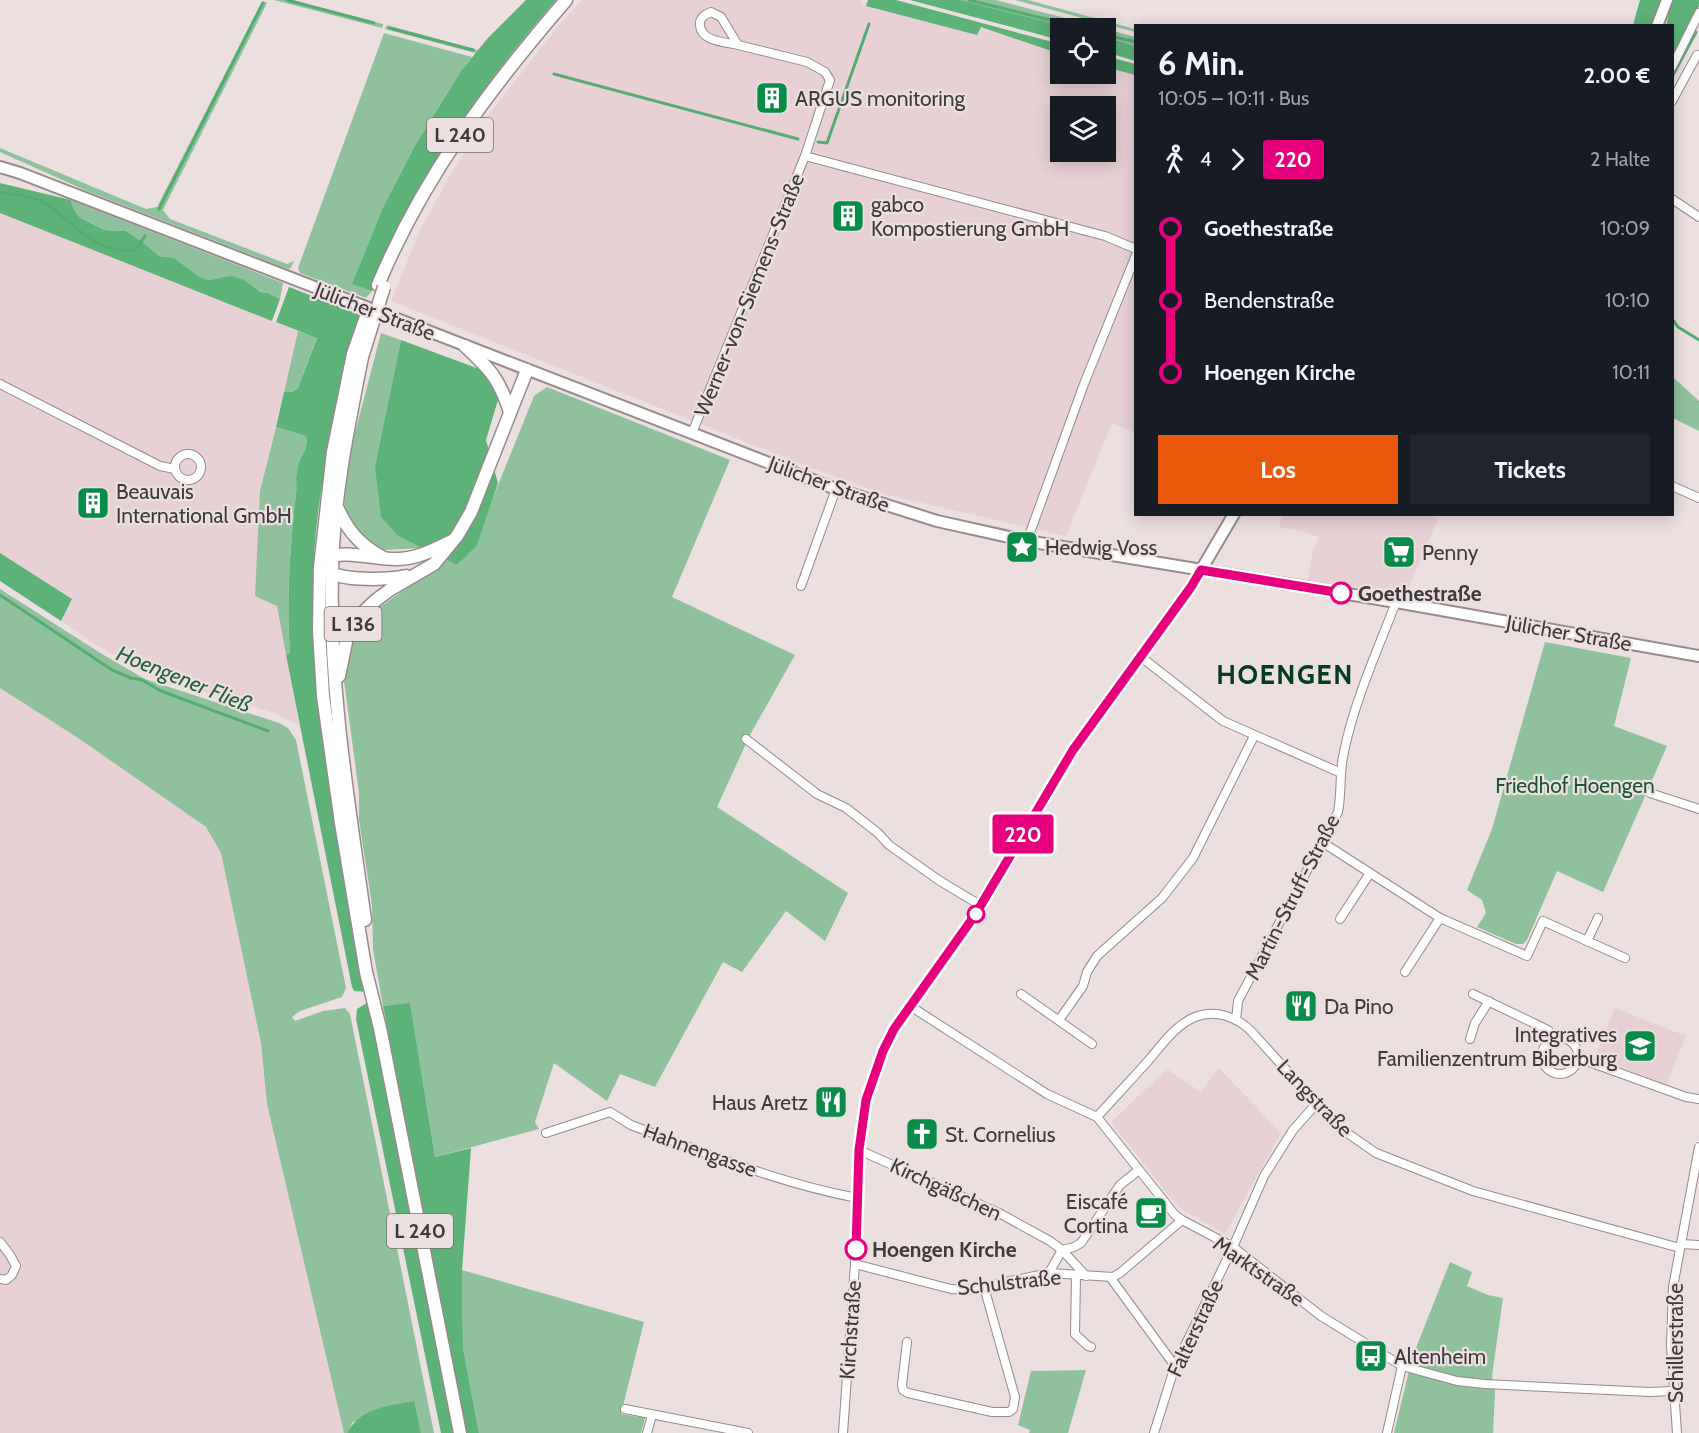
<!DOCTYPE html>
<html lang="de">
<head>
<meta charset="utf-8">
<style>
	:root { --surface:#171b24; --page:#20242c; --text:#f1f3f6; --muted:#9ea1a6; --accent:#ea580c }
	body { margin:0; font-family:Cabin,sans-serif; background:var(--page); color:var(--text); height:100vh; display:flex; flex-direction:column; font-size:22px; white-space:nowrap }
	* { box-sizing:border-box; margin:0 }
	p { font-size:20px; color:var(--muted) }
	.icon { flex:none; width:33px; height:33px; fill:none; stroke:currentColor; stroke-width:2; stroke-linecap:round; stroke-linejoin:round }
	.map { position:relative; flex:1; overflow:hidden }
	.details { position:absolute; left:1134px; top:24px; width:540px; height:492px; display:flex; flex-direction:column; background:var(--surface); border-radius:0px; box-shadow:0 3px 15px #0003 }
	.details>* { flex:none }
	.badge { padding:0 12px; border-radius:4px; font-size:21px; line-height:39px }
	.buttons { position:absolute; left:1050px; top:18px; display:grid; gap:12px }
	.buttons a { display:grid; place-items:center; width:66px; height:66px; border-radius:0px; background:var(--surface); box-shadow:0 3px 15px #0003; font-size:30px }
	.map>.badge { position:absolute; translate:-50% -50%; box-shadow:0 0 0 3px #fff }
	.legs { display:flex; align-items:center; gap:9px; height:66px; padding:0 24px; font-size:20px }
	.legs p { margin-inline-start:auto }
	.headline { display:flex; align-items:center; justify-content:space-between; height:102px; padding:0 24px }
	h1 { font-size:33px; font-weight:700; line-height:45px }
	.primary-button { display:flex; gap:12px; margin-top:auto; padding:12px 24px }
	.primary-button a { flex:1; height:69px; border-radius:0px; background:var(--accent); color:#fff; font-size:24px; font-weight:700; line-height:69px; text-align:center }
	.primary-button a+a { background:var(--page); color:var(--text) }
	ul { padding:0 24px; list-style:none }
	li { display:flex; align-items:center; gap:21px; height:72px; font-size:22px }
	li i { display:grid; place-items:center; width:9px; height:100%; margin:0 8px; background:currentColor }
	li i::after { content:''; width:15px; height:15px; margin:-8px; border:4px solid; border-radius:50%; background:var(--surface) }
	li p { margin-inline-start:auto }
	li:first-child i { background:linear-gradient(#0000 50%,currentColor 0) }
	li:last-child i { background:linear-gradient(currentColor 50%,#0000 0) }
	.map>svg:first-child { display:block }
	.built { fill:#e7d1d4; fill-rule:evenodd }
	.green { fill:#8fc29c }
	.forest { fill:#5db278 }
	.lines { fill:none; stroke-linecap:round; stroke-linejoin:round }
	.stream { stroke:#56ab71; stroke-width:3 }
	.street-casing { stroke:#978a8c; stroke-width:10 }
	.secondary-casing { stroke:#978a8c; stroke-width:14 }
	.primary-casing { stroke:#978a8c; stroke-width:15 }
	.street { stroke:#fff; stroke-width:8 }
	.secondary { stroke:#fff; stroke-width:10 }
	.primary { stroke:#fff; stroke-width:12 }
	.primary-bridge-casing { stroke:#978a8c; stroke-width:15; stroke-linecap:butt }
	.primary-bridge { stroke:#fff; stroke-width:12 }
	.line-1-casing { stroke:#fff; stroke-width:14 }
	.line-1 { stroke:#e6007e; stroke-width:9 }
	.stop-1-dot { fill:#fff; stroke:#e6007e; stroke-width:3 }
	.labels { text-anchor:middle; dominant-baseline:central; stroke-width:4.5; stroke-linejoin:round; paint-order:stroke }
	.shield { fill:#ecdfe0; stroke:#746c6c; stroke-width:1.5 }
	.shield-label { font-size:20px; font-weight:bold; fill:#403b3b }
	.poi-label { font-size:21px; fill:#403b3b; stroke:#ecdfe0; text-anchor:start }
	.street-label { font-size:21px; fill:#403b3b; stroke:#ecdfe0 }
	.stop-label { font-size:21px; font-weight:bold; fill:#403b3b; stroke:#ecdfe0; text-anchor:start }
	.park-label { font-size:21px; fill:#1a5832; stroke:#ecdfe0 }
	.water-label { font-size:22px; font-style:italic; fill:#26623b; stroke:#ecdfe0 }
	.district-label { font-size:27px; font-weight:bold; letter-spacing:1.5px; fill:#033d1d; stroke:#ecdfe0 }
</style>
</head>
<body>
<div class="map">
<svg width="1699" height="1433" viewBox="0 0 1699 1433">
	<rect width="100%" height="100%" fill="#ecdfe0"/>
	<!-- built -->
	<g class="built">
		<path d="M582,0H862L861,4L977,35L980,27L1060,54V74H1106V67L1135,75V433L1112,423L1066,536L888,495L819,471L391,301L421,228L451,174L487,117L560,24ZM1060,106H1106V152H1060Z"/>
		<polygon points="0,213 298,331 260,491 277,606 299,725 273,713 148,674 96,645 61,621 72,599 0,553"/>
		<polygon points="1431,514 1438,518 1406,594 1308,580 1313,551 1319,537 1302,531 1279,527 1282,515"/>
		<polygon points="0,688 81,740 206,827 221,853 261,1043 267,1104 344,1433 0,1433"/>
		<polygon points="1615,1008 1686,1036 1666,1085 1595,1057"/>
		<polygon points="1219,1068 1281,1133 1225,1234 1179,1208 1111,1122 1167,1069 1201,1092"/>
	</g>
	<!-- green -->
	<g class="green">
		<polygon points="274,0 292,0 383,24 382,28"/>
		<polygon points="961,0 996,0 1103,28 1072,28"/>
		<polygon points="1015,0 1028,0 1135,29 1135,32"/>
		<polygon points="262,1 267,3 163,210 170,219 287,264 294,261 291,268 288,269 87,191 0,152 0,148 146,209 157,207"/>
		<polygon points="387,25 478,50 475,53 385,29"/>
		<polygon points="1106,29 1135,37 1135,46 1106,37"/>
		<path d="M384,33L472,57C457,75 447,95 435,115C401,169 375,224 353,284L372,291L366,298L300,273L298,268Z"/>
		<polygon points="71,200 283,283 280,299 268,293 260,292 252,287 220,278 209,280 200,277 174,258 159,256 144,243 126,231 104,230 79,217 73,208"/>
		<polygon points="298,331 317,337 298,388 292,392 284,392"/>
		<polygon points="381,333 401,340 375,466 398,536 423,548 384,550 358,534 344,508 350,452"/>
		<polygon points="1673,377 1699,401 1699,431 1673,418"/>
		<polygon points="547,387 730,460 672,597 795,655 750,735 717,807 848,893 825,941 786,911 742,972 723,962 655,1087 620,1074 607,1101 554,1063 535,1122 539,1129 435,1157 410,1004 383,1006 373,950 372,905 359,820 359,793 344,681 348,648 361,620 447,560 458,565 490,505 534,396"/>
		<path d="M276,427L306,436C309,451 299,456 297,471C295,478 297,486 296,494C290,547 286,600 290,653L286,655L277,606L255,596L260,491Z"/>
		<polygon points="0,589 102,654 145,679 279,723 288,728 296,740 346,988 342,997 300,1011 292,1017 295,1021 323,1011 345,1008 350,1014 434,1433 421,1433 413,1401 353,1422 347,1433 344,1433 267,1104 261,1043 221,853 206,827 81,740 0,688"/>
		<polygon points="1545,642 1631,658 1614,726 1667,746 1603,892 1557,871 1527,940 1523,944 1516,944 1477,927 1486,913 1482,900 1467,890 1492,829"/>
		<polygon points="1450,1262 1472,1272 1467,1286 1488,1295 1503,1298 1492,1376 1495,1392 1493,1433 1394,1433 1412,1358"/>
		<polygon points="462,1270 644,1322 621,1414 645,1418 641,1433 479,1433 463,1348"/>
		<polygon points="1086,1370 1068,1433 1029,1433 1030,1430 1018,1425 1031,1371"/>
	</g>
	<!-- forest -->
	<g class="forest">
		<path d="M526,0H556C520,42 485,85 455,132C423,181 396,237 372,291L352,284L383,208L414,148L461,71L487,39Z"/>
		<polygon points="868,0 896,0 1060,44 1060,54 981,27 977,35 866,6"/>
		<polygon points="910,0 961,0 1072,28 1060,28 1060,40"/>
		<polygon points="1640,0 1660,0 1651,25 1633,25"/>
		<polygon points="1672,0 1699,0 1699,6 1673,57 1672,26 1666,26"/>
		<polygon points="1106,37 1135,46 1135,61 1106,52"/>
		<polygon points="1106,56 1135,64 1135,75 1106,67"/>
		<polygon points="0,183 71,200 73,208 79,217 104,230 126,231 144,243 159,256 174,258 200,277 209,280 231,276 244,280 260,292 268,293 280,299 272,321 0,213"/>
		<path d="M289,287L363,316C336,407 312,501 313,596C314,659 324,719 334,781C345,851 356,921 367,992L354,991L352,987L286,655L290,653C286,600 290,547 296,494C297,486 295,478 297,470C299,456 309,451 306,436L276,427L284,392H292L298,388L317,338L276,322Z"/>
		<polygon points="401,340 482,370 494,385 498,400 486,440 498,483 477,545 457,565 398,536 381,517 375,466"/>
		<polygon points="0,553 72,599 61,621 0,581"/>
		<polygon points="370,1001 455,1433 441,1433 356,1019 357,1009"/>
		<polygon points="410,1003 435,1157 471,1148 462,1270 463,1348 479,1433 466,1433 383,1006"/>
		<path d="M414,1401L421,1433H347C360,1408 388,1406 414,1401Z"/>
	</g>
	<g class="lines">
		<!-- stream -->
		<g class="stream">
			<polyline points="287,0 374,23"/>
			<polyline points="969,0 1082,28"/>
			<polyline points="389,28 473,50"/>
			<polyline points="1106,35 1136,42"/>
			<polyline points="554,74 798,139"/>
			<polyline points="1672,77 1696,32"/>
			<polyline points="818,142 827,143 869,24"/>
			<path d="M0,192C15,195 33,195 46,204C73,221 99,259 136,249L145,236"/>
			<polyline points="159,209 263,3"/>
			<polyline points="1672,319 1678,327 1699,340"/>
			<polyline points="0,595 112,670 131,678 142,680 161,691 268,731"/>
		</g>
		<!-- street casing -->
		<g class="street-casing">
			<g id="street">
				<polyline points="1672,67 1699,13"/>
				<polyline points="1672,101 1697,55"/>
				<polyline points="805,156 1105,236 1136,249"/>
				<polyline points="1672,199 1699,217"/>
				<polyline points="0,384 160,466 175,469"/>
				<path d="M692,433L805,156L830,80L825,72L807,62L738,45L721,17L711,12C704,15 699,18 700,26C702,42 726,42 738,45"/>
				<circle cx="188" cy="467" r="13"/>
				<polyline points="1672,486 1699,498"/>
				<polyline points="1027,541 1084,384 1136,255"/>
				<polyline points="801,586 836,489"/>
				<polyline points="1141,657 1223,721 1341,773"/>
				<polyline points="746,739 817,794 846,808 878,833 889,845 940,881 980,905"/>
				<polyline points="1650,793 1699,809"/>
				<polyline points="1322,842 1440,918 1527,956 1543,921 1587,941"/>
				<polyline points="1598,918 1587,941 1625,958"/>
				<polyline points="1340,919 1370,873"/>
				<polyline points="1405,972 1440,918"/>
				<polyline points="1021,994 1092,1044"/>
				<polyline points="1473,994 1548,1030 1554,1038"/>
				<polyline points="910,1006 1047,1094 1097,1117 1175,1215 1182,1220 1233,1247 1321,1316 1402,1366 1457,1381 1485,1384 1650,1392 1673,1391"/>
				<polyline points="1059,1020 1083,986 1087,972 1097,956 1162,898 1193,858 1254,736"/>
				<path d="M1236,1020L1238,1001L1338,812C1342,792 1339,772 1344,752C1354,702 1378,649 1396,602"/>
				<circle cx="1560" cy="1056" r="18"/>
				<polyline points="1470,1039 1475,1023 1489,1001"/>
				<polyline points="1578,1058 1686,1097 1699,1099"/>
				<path d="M1097,1117C1114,1098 1131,1080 1148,1061C1161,1046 1175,1025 1195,1017C1215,1009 1237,1017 1251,1031L1337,1126L1376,1153L1473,1191L1680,1248"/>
				<path d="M546,1133L610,1112L631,1125C705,1153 779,1183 857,1198"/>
				<polyline points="859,1150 999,1213 1050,1241 1062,1250 1086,1276"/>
				<polyline points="0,1242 10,1255 16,1266 12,1275 6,1280 0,1279"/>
				<polyline points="1681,1244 1699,1245"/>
				<polyline points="855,1264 951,1289 967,1290 1049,1273 1113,1277 1120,1273 1182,1220"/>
				<polyline points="1049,1273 1062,1250 1074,1247 1081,1243 1120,1185 1139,1170"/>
				<polyline points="1076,1275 1075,1334 1088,1346 1091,1347"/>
				<polyline points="1110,1277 1175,1366"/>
				<polyline points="907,1342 902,1385 903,1390 908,1393 992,1412 1009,1412 1013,1409 1015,1397 984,1287"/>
				<polyline points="625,1409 748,1433"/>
				<polyline points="647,1433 652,1415"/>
				<polyline points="843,1433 855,1264 859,1150 866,1100 883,1051 894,1029 975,915 1073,750 1192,587 1201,570"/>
				<polyline points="1154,1433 1175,1366 1233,1247 1264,1176 1293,1130 1317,1103"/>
				<polyline points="1387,1433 1402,1366"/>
				<polyline points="1677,1433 1671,1345 1673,1287 1699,1147"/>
			</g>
		</g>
		<!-- secondary casing -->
		<g class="secondary-casing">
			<g id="secondary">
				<polyline points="1657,26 1667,0"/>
				<polyline points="0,167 20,173 836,489 937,521 1027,541 1396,602 1699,656"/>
				<polyline points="1201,570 1234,514"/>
			</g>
		</g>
		<!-- primary casing -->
		<g class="primary-casing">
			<g id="primary">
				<path d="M378,285C423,177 490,88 566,0"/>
				<path d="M465,346C491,370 499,379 510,412"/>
				<polyline points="353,354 333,452 320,567 319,631 323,696 341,823 366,972 380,1028 460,1433"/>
				<path d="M362,357C348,428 333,500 332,573C329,690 349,805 365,920"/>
				<path d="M338,509C348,531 360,545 382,557"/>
				<path d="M326,558C345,549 377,560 397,559C417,559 435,549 452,541"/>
				<path d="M326,571C343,581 387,580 406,576"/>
				<polyline points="339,676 347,637 357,618 376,600 391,589 434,564 457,536 471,512 527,370"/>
			</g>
		</g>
		<!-- street -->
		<use href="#street" class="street"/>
		<!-- secondary -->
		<use href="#secondary" class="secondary"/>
		<!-- primary -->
		<use href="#primary" class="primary"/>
		<!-- primary-bridge casing -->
		<g class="primary-bridge-casing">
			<g id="primary-bridge">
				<polyline points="353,354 366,317"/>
				<polyline points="362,357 384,287"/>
			</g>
		</g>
		<!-- primary-bridge -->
		<use href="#primary-bridge" class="primary-bridge"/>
	</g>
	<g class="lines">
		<!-- line-1 casing -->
		<g class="line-1-casing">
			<polyline id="line-1" points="856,1249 859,1150 866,1100 883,1051 894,1029 975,915 1073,750 1191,587 1201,570 1341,593"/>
		</g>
		<!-- line-1 -->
		<use href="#line-1" class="line-1"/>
	</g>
	<!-- icons -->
	<defs>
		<g id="building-square" transform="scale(1.725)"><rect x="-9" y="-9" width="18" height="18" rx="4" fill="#098c49" stroke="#ecdfe0"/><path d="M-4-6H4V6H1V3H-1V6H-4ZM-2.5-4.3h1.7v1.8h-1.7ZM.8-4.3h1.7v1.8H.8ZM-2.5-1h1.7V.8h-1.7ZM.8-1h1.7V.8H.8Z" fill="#fff"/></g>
		<g id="sight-square" transform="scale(1.725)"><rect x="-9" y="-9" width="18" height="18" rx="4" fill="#098c49" stroke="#ecdfe0"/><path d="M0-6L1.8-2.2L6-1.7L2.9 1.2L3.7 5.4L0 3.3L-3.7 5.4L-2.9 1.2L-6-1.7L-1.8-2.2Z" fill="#fff"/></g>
		<g id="supermarket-square" transform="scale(1.725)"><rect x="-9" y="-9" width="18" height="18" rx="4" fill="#098c49" stroke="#ecdfe0"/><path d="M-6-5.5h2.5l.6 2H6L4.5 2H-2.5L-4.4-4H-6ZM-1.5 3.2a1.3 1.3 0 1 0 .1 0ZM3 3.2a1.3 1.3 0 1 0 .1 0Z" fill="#fff"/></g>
		<g id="restaurant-square" transform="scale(1.725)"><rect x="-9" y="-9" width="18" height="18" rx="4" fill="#098c49" stroke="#ecdfe0"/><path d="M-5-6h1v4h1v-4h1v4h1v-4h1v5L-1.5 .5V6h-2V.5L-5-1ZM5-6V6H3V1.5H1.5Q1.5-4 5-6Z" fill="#fff"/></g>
		<g id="school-square" transform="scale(1.725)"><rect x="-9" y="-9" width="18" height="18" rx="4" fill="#098c49" stroke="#ecdfe0"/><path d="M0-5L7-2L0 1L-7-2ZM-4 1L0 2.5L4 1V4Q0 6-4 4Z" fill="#fff"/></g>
		<g id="church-square" transform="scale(1.725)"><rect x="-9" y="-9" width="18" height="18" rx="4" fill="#098c49" stroke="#ecdfe0"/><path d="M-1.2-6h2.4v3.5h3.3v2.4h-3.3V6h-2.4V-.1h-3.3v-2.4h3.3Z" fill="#fff"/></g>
		<g id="cafe-square" transform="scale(1.725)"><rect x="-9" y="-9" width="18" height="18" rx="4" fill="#098c49" stroke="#ecdfe0"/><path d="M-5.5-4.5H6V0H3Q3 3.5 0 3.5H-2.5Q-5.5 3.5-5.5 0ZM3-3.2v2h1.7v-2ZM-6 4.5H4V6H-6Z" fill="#fff"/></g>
		<g id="bus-square" transform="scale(1.725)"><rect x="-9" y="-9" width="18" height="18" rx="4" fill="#098c49" stroke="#ecdfe0"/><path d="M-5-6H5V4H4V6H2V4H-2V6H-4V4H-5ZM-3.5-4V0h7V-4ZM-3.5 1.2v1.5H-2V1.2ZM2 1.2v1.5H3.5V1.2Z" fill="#fff"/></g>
	</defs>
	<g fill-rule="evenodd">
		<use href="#building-square" x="772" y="98"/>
		<use href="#building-square" x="848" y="216"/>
		<use href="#building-square" x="93" y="503"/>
		<use href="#sight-square" x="1022" y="547"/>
		<use href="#supermarket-square" x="1399" y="552"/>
		<use href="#restaurant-square" x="1301" y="1006"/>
		<use href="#school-square" x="1640" y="1046"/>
		<use href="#restaurant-square" x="831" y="1102"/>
		<use href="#church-square" x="922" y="1134"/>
		<use href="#cafe-square" x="1151" y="1213"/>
		<use href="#bus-square" x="1371" y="1356"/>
	</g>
	<!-- markers -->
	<g class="stop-1-dot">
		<circle cx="1341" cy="593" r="10"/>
		<circle cx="976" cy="914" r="8"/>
		<circle cx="856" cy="1249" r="10"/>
	</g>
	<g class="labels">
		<!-- shield labels -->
		<g class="shield">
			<rect x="427" y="118" width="66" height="34" rx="4.5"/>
			<rect x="324.5" y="607" width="57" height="34" rx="4.5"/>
			<rect x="387" y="1214" width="66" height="34" rx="4.5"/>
		</g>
		<g class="shield-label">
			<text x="460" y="135">L 240</text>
			<text x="353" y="624">L 136</text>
			<text x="420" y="1231">L 240</text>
		</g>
		<!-- poi labels -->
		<g class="poi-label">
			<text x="795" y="98">ARGUS monitoring</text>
			<text x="871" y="204">gabco<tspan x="871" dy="24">Kompostierung GmbH</tspan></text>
			<text x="116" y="491">Beauvais<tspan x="116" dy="24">International GmbH</tspan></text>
			<text x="1045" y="547">Hedwig Voss</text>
			<text x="1422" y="552">Penny</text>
			<text x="1324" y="1006">Da Pino</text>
			<text x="1617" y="1034" text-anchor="end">Integratives<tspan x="1617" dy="24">Familienzentrum Biberburg</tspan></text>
			<text x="808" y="1102" text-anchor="end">Haus Aretz</text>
			<text x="945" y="1134">St. Cornelius</text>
			<text x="1128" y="1201" text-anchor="end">Eiscafé<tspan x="1128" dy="24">Cortina</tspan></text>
			<text x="1394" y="1356">Altenheim</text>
		</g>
		<!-- street labels -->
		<g class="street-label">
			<text transform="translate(749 295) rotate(-68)">Werner-von-Siemens-Straße</text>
			<text transform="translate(375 311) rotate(21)">Jülicher Straße</text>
			<text transform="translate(829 484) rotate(20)">Jülicher Straße</text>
			<text transform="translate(1569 633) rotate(10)">Jülicher Straße</text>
			<text transform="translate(1292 897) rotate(-63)">Martin-Struff-Straße</text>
			<text transform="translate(1315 1098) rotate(46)">Langstraße</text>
			<text transform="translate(700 1150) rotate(20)">Hahnengasse</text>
			<text transform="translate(946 1189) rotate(25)">Kirchgäßchen</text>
			<text transform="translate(1259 1271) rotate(35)">Marktstraße</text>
			<text transform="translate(1009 1282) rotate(-6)">Schulstraße</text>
			<text transform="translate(1195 1328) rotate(-65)">Falterstraße</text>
			<text transform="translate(850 1330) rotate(-86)">Kirchstraße</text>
			<text transform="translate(1675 1343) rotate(-90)">Schillerstraße</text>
		</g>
		<!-- stop labels -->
		<g class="stop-label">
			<text x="1358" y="593">Goethestraße</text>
			<text x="872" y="1249">Hoengen Kirche</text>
		</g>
		<!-- park labels -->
		<g class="park-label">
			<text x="1575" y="785">Friedhof Hoengen</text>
		</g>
		<!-- water labels -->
		<g class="water-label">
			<text transform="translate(184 679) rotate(22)">Hoengener Fließ</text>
		</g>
		<!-- district labels -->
		<g class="district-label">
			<text x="1285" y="674">HOENGEN</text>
		</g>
	</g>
</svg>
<div class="buttons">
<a><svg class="icon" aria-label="locate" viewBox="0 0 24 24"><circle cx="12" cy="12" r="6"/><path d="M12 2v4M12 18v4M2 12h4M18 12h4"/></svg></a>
<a><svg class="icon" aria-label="layers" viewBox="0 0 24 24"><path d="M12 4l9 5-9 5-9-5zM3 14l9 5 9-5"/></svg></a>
</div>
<b class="badge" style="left:1023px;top:834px;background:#e6007e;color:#fff">220</b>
<section class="details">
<div class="headline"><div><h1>6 Min.</h1><p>10:05 – 10:11 · Bus</p></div><b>2.00 €</b></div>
<div class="legs"><svg class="icon" aria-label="walk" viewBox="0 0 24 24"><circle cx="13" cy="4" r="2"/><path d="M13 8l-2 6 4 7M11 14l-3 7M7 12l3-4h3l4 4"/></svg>4<svg class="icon" aria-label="forward" viewBox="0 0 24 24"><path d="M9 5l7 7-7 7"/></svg><b class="badge" style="background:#e6007e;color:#fff">220</b><p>2 Halte</p></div>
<ul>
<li><i style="color:#e6007e"></i><b>Goethestraße</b><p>10:09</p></li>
<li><i style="color:#e6007e"></i><span>Bendenstraße</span><p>10:10</p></li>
<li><i style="color:#e6007e"></i><b>Hoengen Kirche</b><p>10:11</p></li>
</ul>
<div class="primary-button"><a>Los</a><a>Tickets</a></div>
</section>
</div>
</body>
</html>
